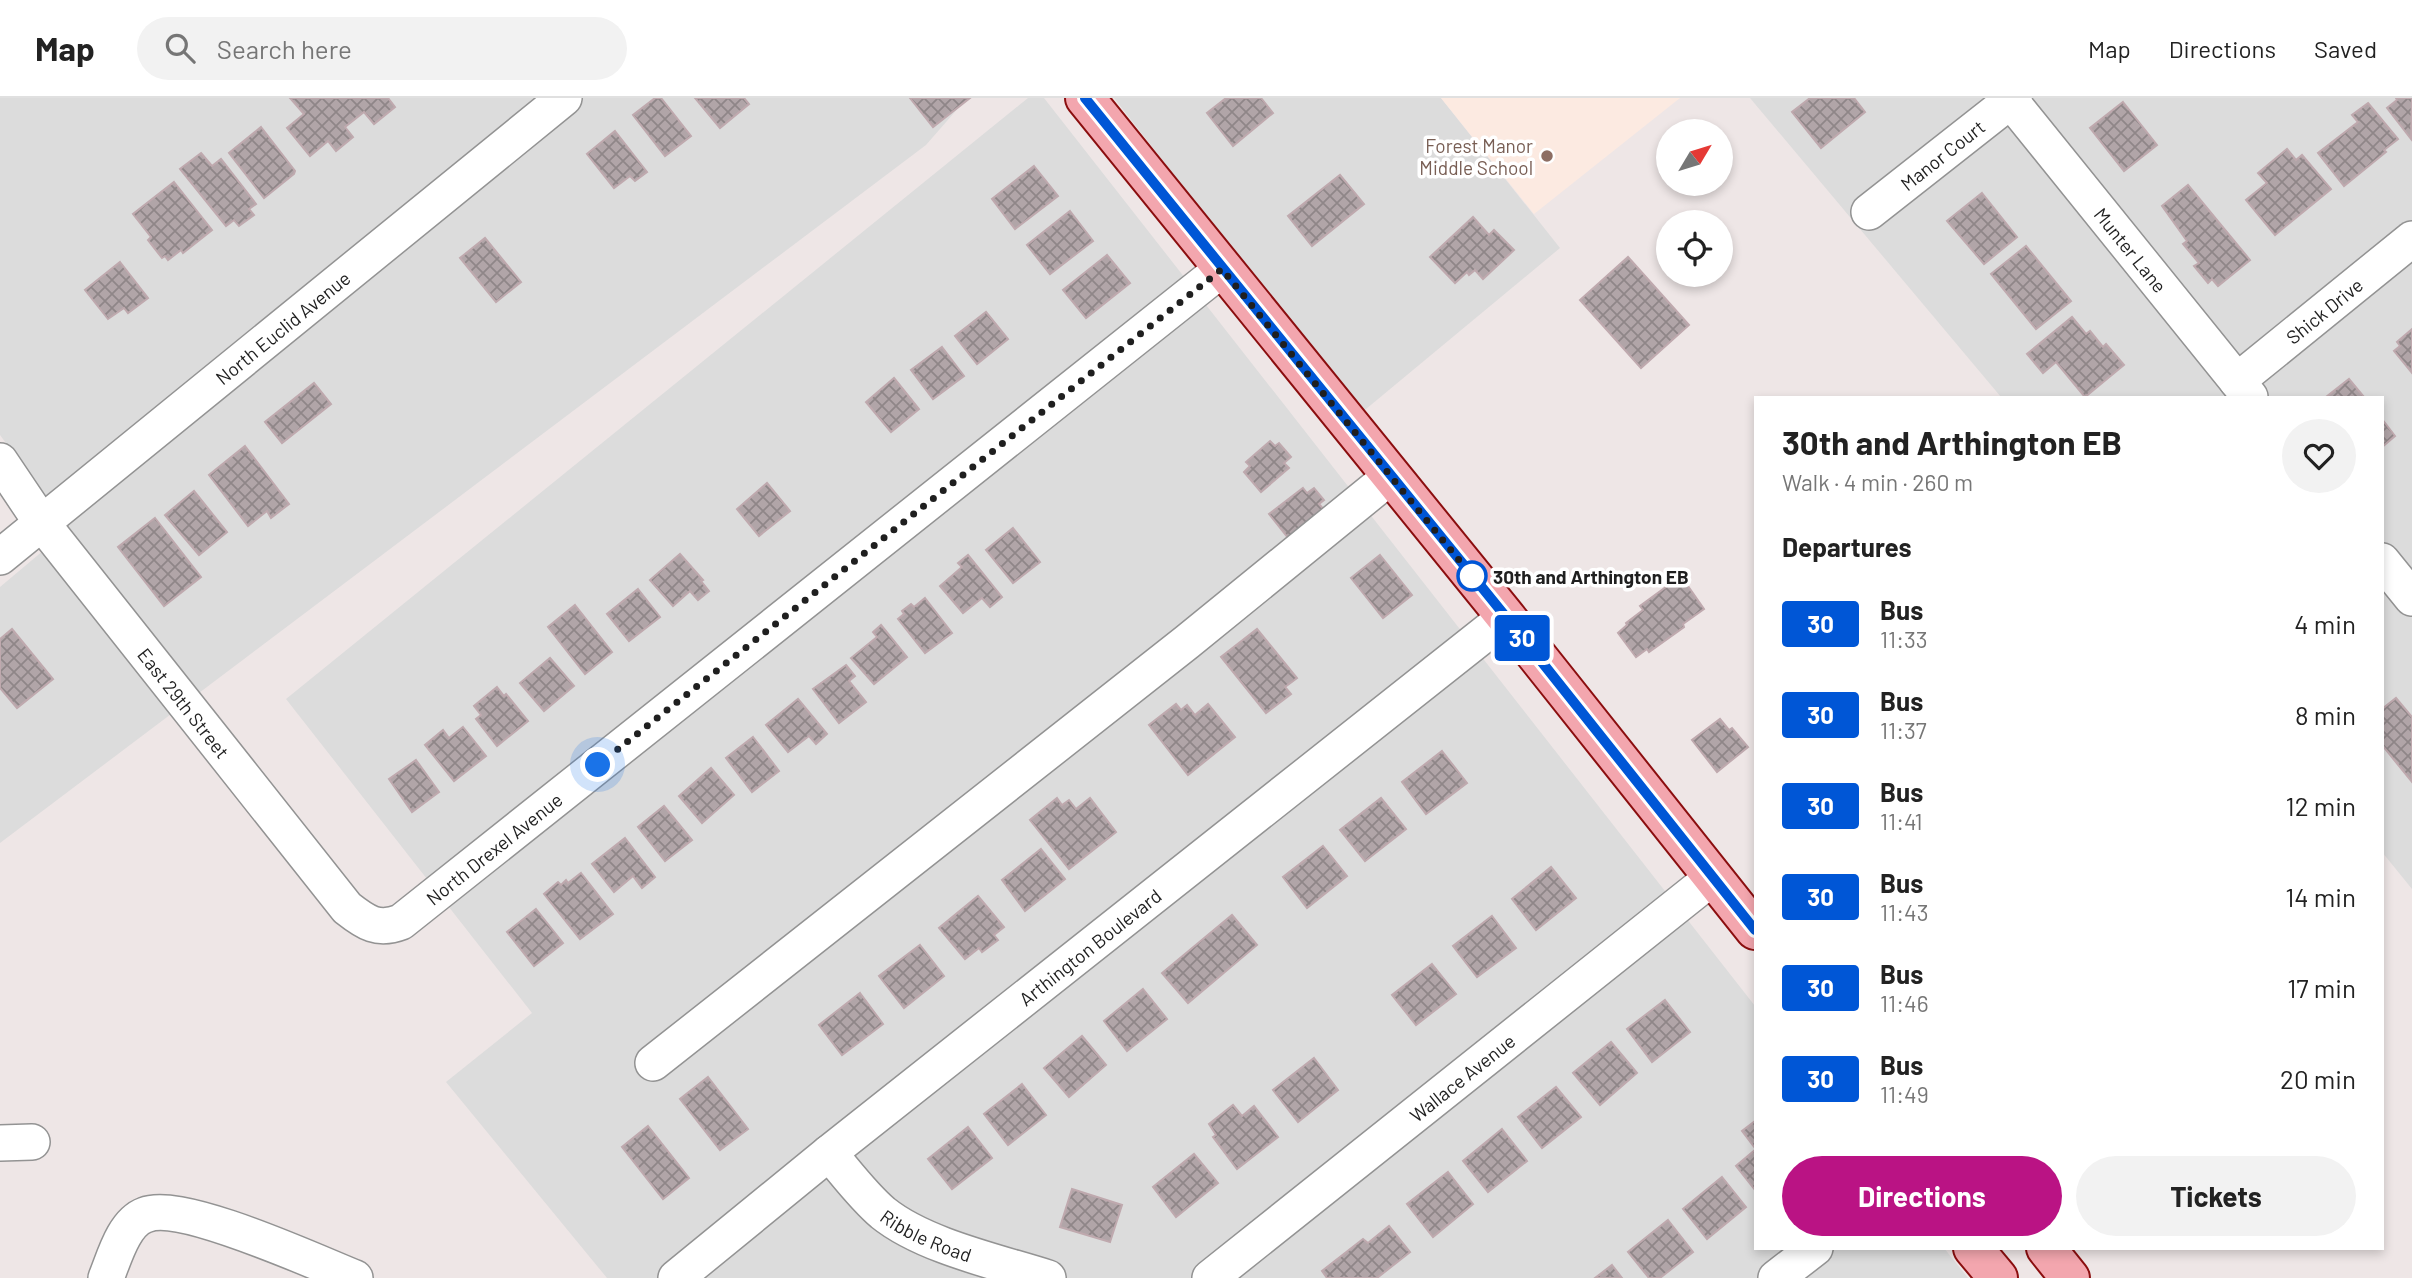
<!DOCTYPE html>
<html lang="en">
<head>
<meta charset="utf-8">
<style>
	:root { --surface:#fff; --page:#f2f2f2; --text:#222; --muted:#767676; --line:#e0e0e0; --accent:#ba1384 }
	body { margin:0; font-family:Barlow,sans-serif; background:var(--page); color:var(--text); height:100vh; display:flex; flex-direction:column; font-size:26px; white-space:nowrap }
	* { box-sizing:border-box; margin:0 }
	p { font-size:23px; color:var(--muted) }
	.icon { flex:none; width:38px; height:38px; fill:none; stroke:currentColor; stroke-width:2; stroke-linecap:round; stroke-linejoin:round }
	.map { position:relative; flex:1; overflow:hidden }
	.drawer { position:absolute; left:1754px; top:298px; width:630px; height:854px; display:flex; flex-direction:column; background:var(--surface); border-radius:0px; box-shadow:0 4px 10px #0003 }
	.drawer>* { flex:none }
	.badge { padding:0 14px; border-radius:5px; font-size:24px; line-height:46px }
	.needle { width:46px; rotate:52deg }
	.fabs { position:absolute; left:1656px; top:21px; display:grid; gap:14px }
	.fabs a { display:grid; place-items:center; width:77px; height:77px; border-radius:50%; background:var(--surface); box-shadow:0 4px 10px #0003; font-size:35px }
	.you { position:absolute; width:35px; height:35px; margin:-18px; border:5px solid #fff; border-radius:50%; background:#1a73e8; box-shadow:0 0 0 10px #1a73e833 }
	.map>.badge { position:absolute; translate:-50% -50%; box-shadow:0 0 0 4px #fff }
	h2 { padding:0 28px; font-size:26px; line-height:63px }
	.round { display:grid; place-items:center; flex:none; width:74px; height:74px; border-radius:37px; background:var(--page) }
	.summary { display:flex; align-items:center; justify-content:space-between; height:119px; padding:0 28px }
	h1 { font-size:33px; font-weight:700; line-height:52px }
	.button { display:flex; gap:14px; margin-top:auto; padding:14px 28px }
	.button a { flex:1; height:80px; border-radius:42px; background:var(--accent); color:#fff; font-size:28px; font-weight:700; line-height:80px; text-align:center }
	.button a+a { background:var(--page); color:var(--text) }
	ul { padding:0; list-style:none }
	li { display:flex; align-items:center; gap:21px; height:91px; padding:0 28px }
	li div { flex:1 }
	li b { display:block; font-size:26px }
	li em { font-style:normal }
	li .badge { min-width:77px; font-weight:700; text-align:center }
	header { display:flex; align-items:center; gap:42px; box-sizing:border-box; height:98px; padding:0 35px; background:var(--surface); border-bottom:2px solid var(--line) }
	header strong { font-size:33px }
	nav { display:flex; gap:38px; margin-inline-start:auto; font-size:24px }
	.search { width:490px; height:63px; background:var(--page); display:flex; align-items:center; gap:18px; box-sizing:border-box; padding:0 24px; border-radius:38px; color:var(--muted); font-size:26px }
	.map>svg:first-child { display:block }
	.residential { fill:#dcdcdc }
	.education { fill:#fceae1 }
	.building { fill:url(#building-cross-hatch); stroke:#bfa9ae; stroke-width:2 }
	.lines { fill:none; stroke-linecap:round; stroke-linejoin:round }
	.minor-casing { stroke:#939393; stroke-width:38 }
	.major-casing { stroke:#8b0e0f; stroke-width:42 }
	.minor { stroke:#fff; stroke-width:35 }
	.major { stroke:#f3a6ae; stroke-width:38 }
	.line-casing { stroke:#fff; stroke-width:16 }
	.line { stroke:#0056d6; stroke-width:10 }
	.walk { stroke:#1f1f1f; stroke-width:7; stroke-dasharray:0 12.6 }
	.education-dot { fill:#8d6e63; stroke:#fff; stroke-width:2.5 }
	.stop-dot { fill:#fff; stroke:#0056d6; stroke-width:3.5 }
	.labels { text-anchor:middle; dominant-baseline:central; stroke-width:7; stroke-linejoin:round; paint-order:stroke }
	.education-label { font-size:19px; fill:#785e54; stroke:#fff; text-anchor:end }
	.street-label { font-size:19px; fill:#1f1f1f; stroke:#fff }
	.stop-label { font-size:19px; font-weight:bold; fill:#1f1f1f; stroke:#fff; text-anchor:start }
</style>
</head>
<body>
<header>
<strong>Map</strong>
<div class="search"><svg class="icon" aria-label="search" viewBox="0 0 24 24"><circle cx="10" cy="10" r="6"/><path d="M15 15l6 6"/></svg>Search here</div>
<nav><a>Map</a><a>Directions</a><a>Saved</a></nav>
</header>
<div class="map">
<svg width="2412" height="1180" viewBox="0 0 2412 1180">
	<defs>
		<pattern id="building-cross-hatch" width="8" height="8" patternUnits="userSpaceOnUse" patternTransform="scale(1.75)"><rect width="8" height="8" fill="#b1a5a8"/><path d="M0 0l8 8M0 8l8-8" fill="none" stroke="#8f8688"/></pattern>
	</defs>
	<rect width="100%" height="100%" fill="#eee6e6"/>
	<!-- residential -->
	<g class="residential">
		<polygon points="0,0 967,0 926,47 0,745 0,489 69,431 0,337"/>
		<polygon points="1028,0 1044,0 1755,908 1755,1150 1944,1150 1968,1180 607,1180 446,984 532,915 286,601"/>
		<polygon points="1114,0 1441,0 1560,150 1360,316"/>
		<polygon points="1750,0 2412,0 2412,791 2382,754 2382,299 2001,299"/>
	</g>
	<!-- education -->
	<polygon class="education" points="1441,0 1680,0 1534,116"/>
	<!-- building -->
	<g class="building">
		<polygon points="290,0 388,0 395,9 374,26 364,14 345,29 353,39 336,53 328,43 310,58 287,30 304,16"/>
		<polygon points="655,0 661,0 691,38 665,58 633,17"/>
		<polygon points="695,0 744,0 749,6 720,30"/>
		<polygon points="910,0 970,0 933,29"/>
		<polygon points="1226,0 1261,0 1273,15 1233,48 1207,15"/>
		<polygon points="1810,0 1854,0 1865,14 1821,50 1792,14"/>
		<polygon points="2396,0 2412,0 2411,41 2387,10 2397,2"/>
		<polygon points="2123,4 2157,47 2124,73 2090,30"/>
		<polygon points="2368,5 2398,41 2384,52 2386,54 2344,88 2318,55 2358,24 2352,17"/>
		<polygon points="261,29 295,73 294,76 264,100 229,55"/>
		<polygon points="615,33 647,74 635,83 630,78 614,90 587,56"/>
		<polygon points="2287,51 2296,62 2302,57 2331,91 2275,137 2246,102 2267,85 2258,75"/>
		<polygon points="201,55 212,68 221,61 256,106 249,111 254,117 239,128 234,122 226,128 180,71"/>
		<polygon points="1034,68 1058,98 1015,131 992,101"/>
		<polygon points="1340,77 1364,106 1312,148 1288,118"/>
		<polygon points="174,84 212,132 183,155 181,152 168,162 165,158 162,160 148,142 151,139 133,116"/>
		<polygon points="2188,87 2250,162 2218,188 2212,181 2208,185 2194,168 2199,165 2183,146 2187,143 2162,108"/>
		<polygon points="1982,95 2017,139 1984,166 1947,123"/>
		<polygon points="1070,113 1093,143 1050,176 1027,147"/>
		<polygon points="1473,119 1489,137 1494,132 1514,152 1483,181 1475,172 1469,177 1467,174 1455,185 1430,159"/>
		<polygon points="485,140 521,184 496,204 460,160"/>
		<polygon points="2026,148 2071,203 2036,231 1991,176"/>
		<polygon points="1107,157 1130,185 1086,220 1063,192"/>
		<polygon points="1628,159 1689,227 1641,270 1580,202"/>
		<polygon points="120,164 148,200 128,215 124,210 108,221 85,192"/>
		<polygon points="986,214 1008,241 977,266 955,238"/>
		<polygon points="2072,219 2086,236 2090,233 2103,249 2106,246 2124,267 2085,299 2056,264 2043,275 2027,256"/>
		<polygon points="2412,231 2412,275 2394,253 2400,248 2397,244"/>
		<polygon points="942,249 964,278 933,301 911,272"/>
		<polygon points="894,280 919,311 891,334 866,304"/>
		<polygon points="2349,281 2364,299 2326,299"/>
		<polygon points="314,285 331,306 282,345 265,324"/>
		<polygon points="2382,321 2395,338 2382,349"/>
		<polygon points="1270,343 1275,348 1279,345 1291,359 1284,365 1289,370 1261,394 1244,374 1250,368 1246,364"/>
		<polygon points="245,348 289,406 271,420 267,413 248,428 209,377"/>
		<polygon points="767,385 790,413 759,438 737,411"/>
		<polygon points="1303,390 1307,395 1314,390 1324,402 1319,406 1325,413 1289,441 1269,416"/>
		<polygon points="194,393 227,434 199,457 165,417"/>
		<polygon points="155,420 201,479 164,508 118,449"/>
		<polygon points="1013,430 1040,464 1013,485 986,452"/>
		<polygon points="680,456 703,482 701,483 709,493 698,502 690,493 673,508 650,482"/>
		<polygon points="968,457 1002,499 990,509 982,500 963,515 940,488 962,469 958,465"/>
		<polygon points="1380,457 1412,497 1383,520 1351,480"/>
		<polygon points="1681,478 1704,511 1683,526 1684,529 1649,554 1647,551 1636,559 1618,535 1627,527 1626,525 1643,512 1640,508"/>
		<polygon points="638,491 660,519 629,543 607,516"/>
		<polygon points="925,500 952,535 925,555 898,521 904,516 902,513 911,506 914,509"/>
		<polygon points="575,507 612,554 585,576 548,529"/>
		<polygon points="881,527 907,559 874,586 851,560 877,539 873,534"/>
		<polygon points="12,531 53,581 17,610 0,590 0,541"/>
		<polygon points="1257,531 1297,580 1285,589 1291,596 1266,615 1221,559"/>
		<polygon points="550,560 574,588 544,613 520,585"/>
		<polygon points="846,567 855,578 849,583 866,604 839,625 813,591"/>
		<polygon points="497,589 504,598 506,596 528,623 497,648 476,621 481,617 474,608"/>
		<polygon points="2396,600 2412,619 2412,684 2382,647 2382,611"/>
		<polygon points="798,601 827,636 816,646 809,638 788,654 766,627"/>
		<polygon points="1176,606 1181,612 1187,607 1195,617 1208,606 1235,639 1188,677 1149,627"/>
		<polygon points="1720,621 1729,632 1732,630 1748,649 1717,674 1692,642"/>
		<polygon points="463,629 486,658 454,683 425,647 443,632 449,640"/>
		<polygon points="753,639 779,673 752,694 726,660"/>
		<polygon points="1442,653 1467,685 1426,716 1402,684"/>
		<polygon points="416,662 439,694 412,714 389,681"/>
		<polygon points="711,670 734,697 702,725 679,698"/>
		<polygon points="1057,700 1062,707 1069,702 1076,711 1090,700 1116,734 1069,771 1030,722"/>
		<polygon points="1381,700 1406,731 1365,763 1340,732"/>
		<polygon points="664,708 692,742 665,763 638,729"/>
		<polygon points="625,740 655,779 642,790 633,778 614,794 592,766"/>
		<polygon points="1323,748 1347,778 1307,810 1283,779"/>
		<polygon points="1041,751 1065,781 1025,813 1002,782"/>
		<polygon points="1551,769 1576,800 1536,832 1512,801"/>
		<polygon points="581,775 613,816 580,841 544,796 558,784 561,787 566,782 568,785"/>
		<polygon points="978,798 1004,829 994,837 998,842 982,854 979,850 965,861 939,830"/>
		<polygon points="536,811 563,845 534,868 507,834"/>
		<polygon points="1232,817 1257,847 1188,905 1162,875"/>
		<polygon points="1492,818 1516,850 1477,879 1453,848"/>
		<polygon points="920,847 944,878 904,910 879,878"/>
		<polygon points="1432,866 1456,896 1416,927 1392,897"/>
		<polygon points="1143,891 1167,921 1127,953 1104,923"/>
		<polygon points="860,895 883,926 842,957 819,927"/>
		<polygon points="1665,902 1690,934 1652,964 1627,931"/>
		<polygon points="1082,938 1106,967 1069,999 1044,970"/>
		<polygon points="1611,944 1637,975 1600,1007 1573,975"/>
		<polygon points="1314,960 1338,992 1298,1024 1273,992"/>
		<polygon points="708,979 748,1031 720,1052 680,1001"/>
		<polygon points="1022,986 1046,1017 1008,1047 984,1016"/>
		<polygon points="1556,989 1581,1019 1542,1050 1518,1019"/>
		<polygon points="1233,1007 1242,1018 1254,1008 1278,1039 1237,1071 1213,1039 1216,1037 1209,1026"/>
		<polygon points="1755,1023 1755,1050 1742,1033"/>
		<polygon points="648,1028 689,1080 663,1101 622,1049"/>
		<polygon points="968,1029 992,1060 952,1091 928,1061"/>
		<polygon points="1502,1031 1527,1063 1488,1094 1463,1063"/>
		<polygon points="1755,1052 1755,1092 1736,1068"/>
		<polygon points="1194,1056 1218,1085 1176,1119 1153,1089"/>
		<polygon points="1448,1074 1473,1106 1433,1139 1407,1106"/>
		<polygon points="1722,1079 1746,1109 1707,1141 1683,1111"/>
		<polygon points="1072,1091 1122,1107 1110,1144 1060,1129"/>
		<polygon points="1668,1122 1693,1154 1660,1180 1649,1180 1628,1154"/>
		<polygon points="1389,1128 1410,1154 1377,1180 1327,1180 1322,1173 1363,1141 1368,1145"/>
		<polygon points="1612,1167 1622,1180 1595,1180"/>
	</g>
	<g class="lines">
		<!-- minor casing -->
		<g class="minor-casing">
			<g id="minor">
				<path id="s1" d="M2011,3L2250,299"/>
				<path id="s2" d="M1869,114L2014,0"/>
				<path id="s3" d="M2237,283L2412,141"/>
				<path id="s4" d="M0,363L41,424L347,810C366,825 378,833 401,824L1222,171"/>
				<path id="s5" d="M0,459L564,0"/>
				<polyline points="2382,463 2412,500"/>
				<polyline points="653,965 1187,544 1391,378"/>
				<polyline points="0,1045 32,1044"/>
				<path id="s6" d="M829,1055C847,1076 863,1098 883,1115C924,1148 998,1164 1048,1180"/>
				<path d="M106,1180C114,1161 123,1125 145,1117C181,1102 315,1164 355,1180"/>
				<path id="s7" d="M676,1180L829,1055L1506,519"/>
				<path id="s8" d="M1210,1180L1713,779"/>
				<polyline points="1776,1180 1815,1150"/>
			</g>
		</g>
		<!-- major casing -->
		<g class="major-casing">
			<g id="major">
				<polyline points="1085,0 1506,519 1755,832"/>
				<polyline points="1973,1150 1998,1180"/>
				<polyline points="2046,1150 2070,1180"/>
			</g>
		</g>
		<!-- minor -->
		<use href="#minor" class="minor"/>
		<!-- major -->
		<use href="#major" class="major"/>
	</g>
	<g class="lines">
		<!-- line casing -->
		<g class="line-casing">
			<polyline id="line" points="1085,0 1506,519 1755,832"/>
		</g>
		<!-- line -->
		<use href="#line" class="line"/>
		<!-- walk -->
		<polyline class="walk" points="598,667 1222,171 1472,478"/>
	</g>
	<!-- markers -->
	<circle class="education-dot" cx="1547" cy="58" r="7"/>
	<circle class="stop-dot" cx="1472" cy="478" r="14"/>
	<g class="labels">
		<!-- education labels -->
		<g class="education-label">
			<text x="1533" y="47">Forest Manor<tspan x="1533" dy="22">Middle School</tspan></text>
		</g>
		<!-- street labels -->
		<g class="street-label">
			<text stroke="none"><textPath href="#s2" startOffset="93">Manor Court</textPath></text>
			<text stroke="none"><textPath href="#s1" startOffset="191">Munter Lane</textPath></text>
			<text stroke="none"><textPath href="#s3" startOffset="112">Shick Drive</textPath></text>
			<text stroke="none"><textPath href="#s5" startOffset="364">North Euclid Avenue</textPath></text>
			<text stroke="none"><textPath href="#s4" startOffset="304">East 29th Street</textPath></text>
			<text stroke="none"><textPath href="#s4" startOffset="744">North Drexel Avenue</textPath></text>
			<text stroke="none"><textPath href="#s7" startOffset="530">Arthington Boulevard</textPath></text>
			<text stroke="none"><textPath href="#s8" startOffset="322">Wallace Avenue</textPath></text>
			<text stroke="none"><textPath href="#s6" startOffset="130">Ribble Road</textPath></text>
		</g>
		<!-- stop labels -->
		<g class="stop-label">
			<text x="1493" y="478">30th and Arthington EB</text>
		</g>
	</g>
</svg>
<div class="fabs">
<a><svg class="needle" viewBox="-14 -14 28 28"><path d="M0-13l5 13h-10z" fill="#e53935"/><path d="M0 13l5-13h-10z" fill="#767676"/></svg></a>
<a><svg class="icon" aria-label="locate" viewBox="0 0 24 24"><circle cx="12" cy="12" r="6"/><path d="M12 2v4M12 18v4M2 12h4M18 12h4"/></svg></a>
</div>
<div class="you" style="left:598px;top:667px"></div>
<b class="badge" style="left:1522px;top:540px;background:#0056d6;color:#fff">30</b>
<section class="drawer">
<div class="summary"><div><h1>30th and Arthington EB</h1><p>Walk · 4 min · 260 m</p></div><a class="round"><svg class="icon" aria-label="heart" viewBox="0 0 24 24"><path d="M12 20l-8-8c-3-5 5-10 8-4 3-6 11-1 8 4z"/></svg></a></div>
<h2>Departures</h2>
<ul>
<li><span class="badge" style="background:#0056d6;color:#fff">30</span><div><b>Bus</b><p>11:33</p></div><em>4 min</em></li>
<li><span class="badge" style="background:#0056d6;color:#fff">30</span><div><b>Bus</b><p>11:37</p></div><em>8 min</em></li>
<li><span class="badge" style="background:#0056d6;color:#fff">30</span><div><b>Bus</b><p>11:41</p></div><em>12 min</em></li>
<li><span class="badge" style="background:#0056d6;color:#fff">30</span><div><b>Bus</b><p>11:43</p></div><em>14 min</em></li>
<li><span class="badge" style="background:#0056d6;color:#fff">30</span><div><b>Bus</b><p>11:46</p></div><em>17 min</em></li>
<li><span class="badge" style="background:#0056d6;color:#fff">30</span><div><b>Bus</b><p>11:49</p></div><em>20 min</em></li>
</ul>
<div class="button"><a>Directions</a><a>Tickets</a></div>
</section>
</div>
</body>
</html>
